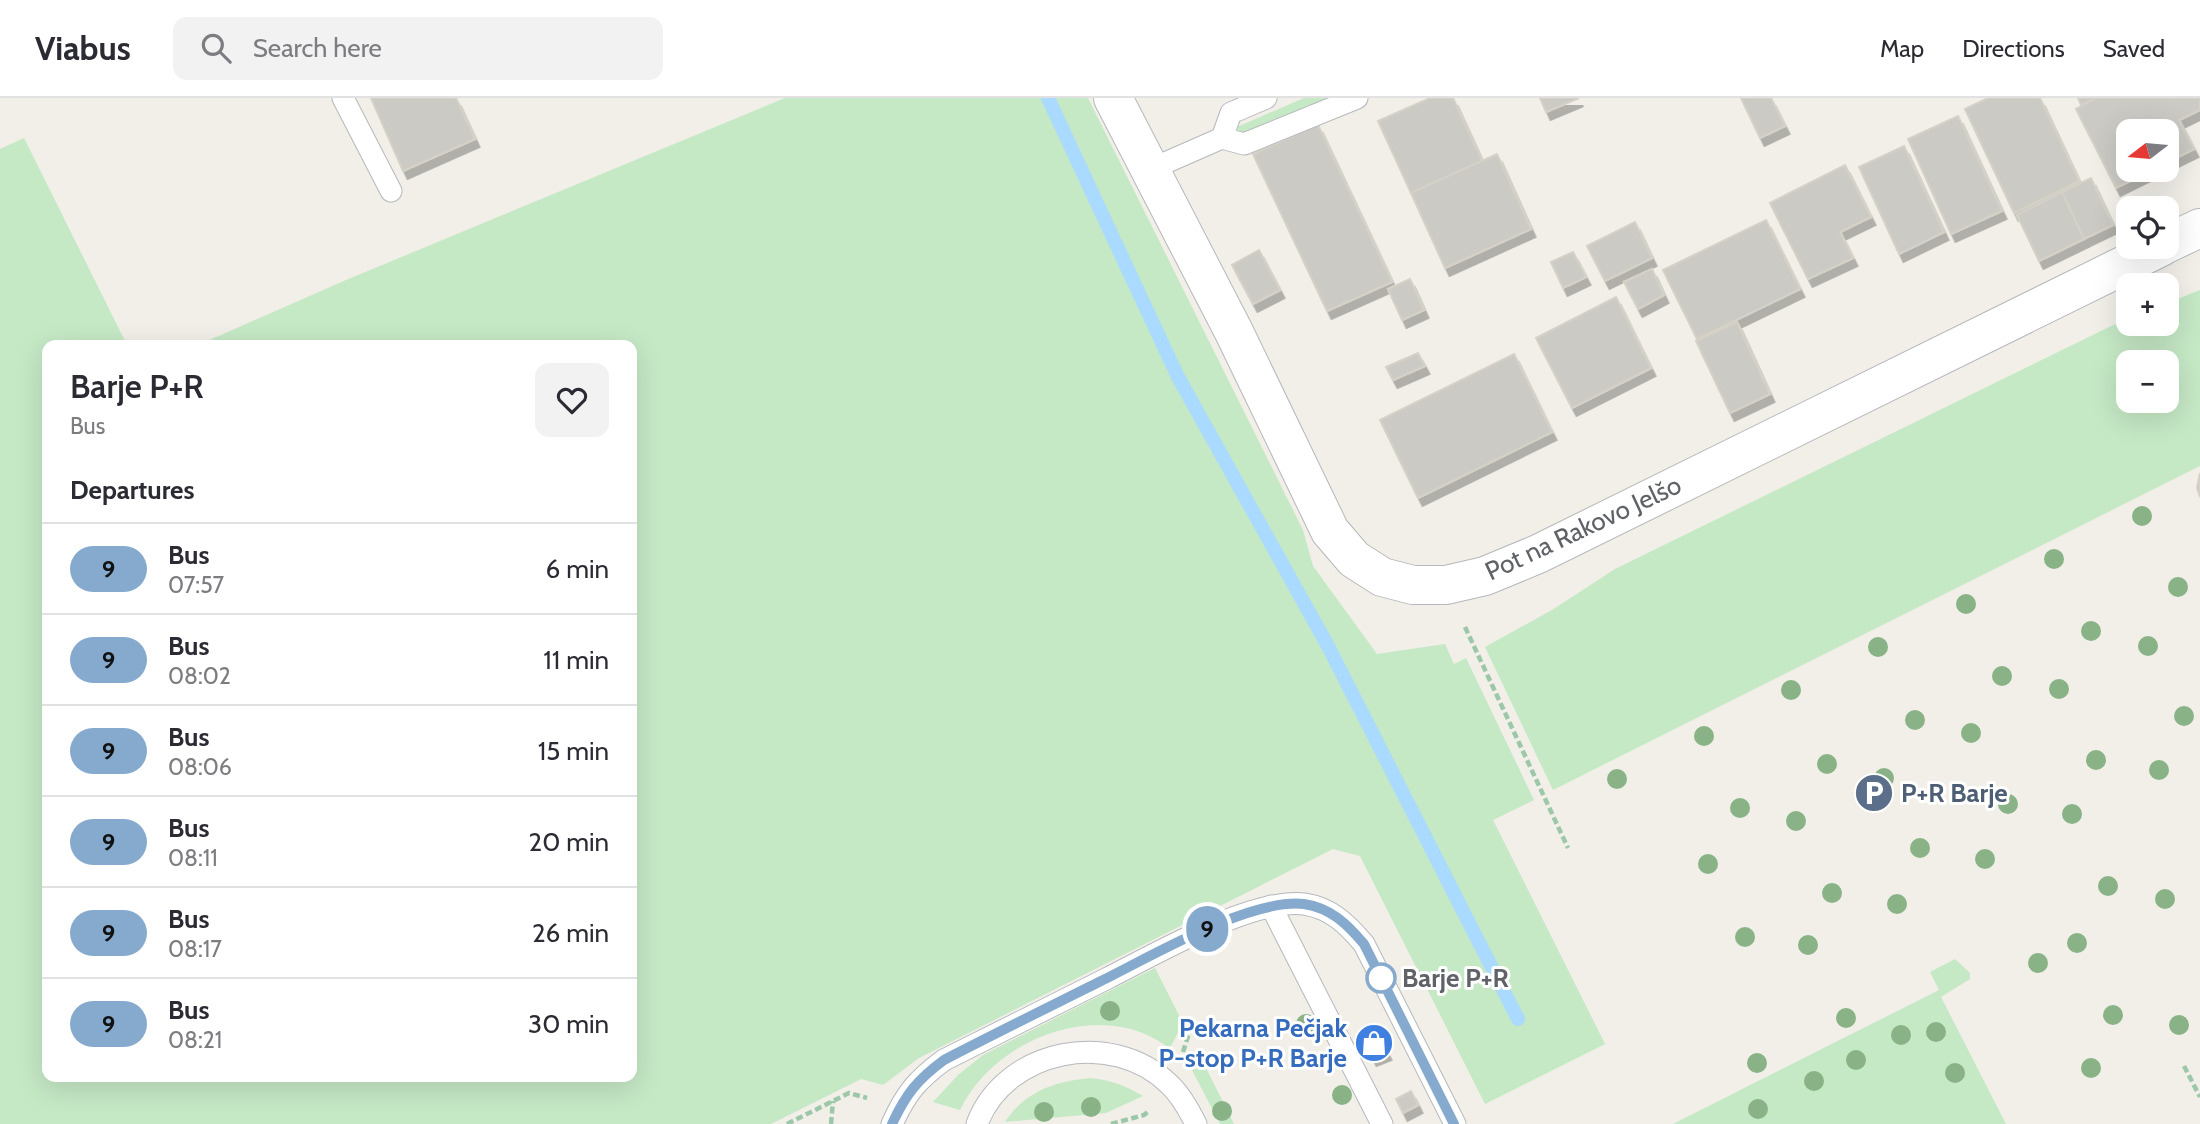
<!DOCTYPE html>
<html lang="en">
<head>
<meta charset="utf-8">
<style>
	:root { --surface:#fff; --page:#f2f2f3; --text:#2b2b33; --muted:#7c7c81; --line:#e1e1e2 }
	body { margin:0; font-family:Cabin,sans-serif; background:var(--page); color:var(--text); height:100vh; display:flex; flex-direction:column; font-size:26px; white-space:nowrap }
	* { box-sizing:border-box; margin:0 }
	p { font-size:23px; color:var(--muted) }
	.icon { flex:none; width:38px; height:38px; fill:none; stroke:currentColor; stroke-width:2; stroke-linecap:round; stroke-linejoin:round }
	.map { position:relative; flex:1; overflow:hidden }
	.drawer { position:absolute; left:42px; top:242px; width:595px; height:742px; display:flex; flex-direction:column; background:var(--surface); border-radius:14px; box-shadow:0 7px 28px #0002 }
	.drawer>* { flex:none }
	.badge { padding:0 14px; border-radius:23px; font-size:24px; line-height:46px }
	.needle { width:46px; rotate:254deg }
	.fabs { position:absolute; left:2116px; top:21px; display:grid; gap:14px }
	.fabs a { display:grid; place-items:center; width:63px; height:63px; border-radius:14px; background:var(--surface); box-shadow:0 7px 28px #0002; font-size:35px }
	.map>.badge { position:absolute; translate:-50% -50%; box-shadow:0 0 0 4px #fff }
	h2 { padding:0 28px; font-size:26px; line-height:63px }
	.round { display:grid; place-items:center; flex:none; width:74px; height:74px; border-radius:14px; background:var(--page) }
	.headline { display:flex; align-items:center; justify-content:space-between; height:119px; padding:0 28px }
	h1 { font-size:33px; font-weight:600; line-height:52px }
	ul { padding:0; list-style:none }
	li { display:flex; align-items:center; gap:21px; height:91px; padding:0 28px; border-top:2px solid var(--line) }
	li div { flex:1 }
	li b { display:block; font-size:26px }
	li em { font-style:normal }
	li .badge { min-width:77px; font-weight:700; text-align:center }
	header { display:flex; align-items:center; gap:42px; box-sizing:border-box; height:98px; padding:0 35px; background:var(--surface); border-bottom:2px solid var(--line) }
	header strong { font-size:33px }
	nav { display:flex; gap:38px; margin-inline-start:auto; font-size:24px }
	.search { width:490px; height:63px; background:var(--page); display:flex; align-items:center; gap:18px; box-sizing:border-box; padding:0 24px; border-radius:14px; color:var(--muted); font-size:26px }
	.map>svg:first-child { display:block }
	.green { fill:#c5e8c5; fill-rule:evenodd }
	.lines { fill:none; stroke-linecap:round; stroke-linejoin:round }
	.stream { stroke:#aadaff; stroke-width:14 }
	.building { fill:#cccac5; stroke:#d6d1c6; stroke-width:2; filter:url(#shadow) }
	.lane-casing { stroke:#b5b8bc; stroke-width:23 }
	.street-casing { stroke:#b5b8bc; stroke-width:40 }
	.path { stroke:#9cc7a9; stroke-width:4.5; stroke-dasharray:7 3.5; stroke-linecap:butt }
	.lane { stroke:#fff; stroke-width:21 }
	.street { stroke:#fff; stroke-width:38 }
	.tree { fill:#89b387 }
	.line-casing { stroke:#fff; stroke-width:16 }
	.line { stroke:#86aacd; stroke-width:10 }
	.stop-dot { fill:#fff; stroke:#86aacd; stroke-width:3.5 }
	.labels { text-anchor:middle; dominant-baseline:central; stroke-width:6; stroke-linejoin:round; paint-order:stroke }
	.street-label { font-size:26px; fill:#5f6368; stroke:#fff }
	.service-label { font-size:26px; font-weight:bold; fill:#4e5e75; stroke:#fff; text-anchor:start }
	.stop-label { font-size:26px; font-weight:bold; fill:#5f6368; stroke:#fff; text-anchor:start }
	.shop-label { font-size:26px; font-weight:bold; fill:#366cbe; stroke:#fff; text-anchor:end }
</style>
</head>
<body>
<header>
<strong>Viabus</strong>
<div class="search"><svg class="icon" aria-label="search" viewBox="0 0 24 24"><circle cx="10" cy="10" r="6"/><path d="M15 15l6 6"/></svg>Search here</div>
<nav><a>Map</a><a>Directions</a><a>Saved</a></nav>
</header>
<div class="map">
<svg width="2200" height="1026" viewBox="0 0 2200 1026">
	<defs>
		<filter id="shadow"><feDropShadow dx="4.5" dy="8" stdDeviation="0" flood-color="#0004"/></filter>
	</defs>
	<rect width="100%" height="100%" fill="#f1efe8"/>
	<!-- green -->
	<g class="green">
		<polygon points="785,0 1088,0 1303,432 1313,468 1377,556 1445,546 1454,566 1466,560 1534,702 1493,722 1605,946 1485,1006 1360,758 1333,751 919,960 883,987 861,981 771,1026 0,1026 0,51 24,40 127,247 47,247 47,978 632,978 632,247 198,247 346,182"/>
		<polygon points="1304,0 1328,0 1240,36 1237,29"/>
		<path d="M2200,192V368L1553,692L1485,549L1552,512L1615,471L2109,229L2128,221V226H2166L2167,205ZM2128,264H2166V303H2128Z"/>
		<polygon points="1955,861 1970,875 1970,881 1941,899 2006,1026 1673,1026 1939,892 1930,874"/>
		<path d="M1155,870L1183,925L1170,950C1156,941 1142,933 1126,930C1062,916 988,954 960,1012L933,1004L958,977L983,957Z"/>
		<polygon points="1200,958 1234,1026 1220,1026 1192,972"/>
		<path d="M1091,980C1111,982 1126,988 1143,998L1106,1015L1005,1024C1025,993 1056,983 1091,980Z"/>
	</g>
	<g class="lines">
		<!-- stream -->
		<polyline class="stream" points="1048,0 1178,279 1328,548 1518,921"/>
	</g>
	<!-- building -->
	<g class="building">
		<polygon points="371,0 456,0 475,41 403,73"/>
		<polygon points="1430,0 1453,0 1482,63 1411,95 1378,23"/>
		<polygon points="1540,0 1579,0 1546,14"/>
		<polygon points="1741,0 1771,0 1785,28 1760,40"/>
		<polygon points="1988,0 2040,0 2079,83 2014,115 1965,11"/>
		<polygon points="2078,0 2096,0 2081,7"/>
		<polygon points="2096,0 2200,0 2200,12 2179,22 2194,51 2166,65 2166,33 2128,33 2128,72 2152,72 2116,90 2076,11"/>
		<polygon points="1958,18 2002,113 1951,136 1908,41"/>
		<polygon points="1318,27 1392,184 1327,213 1253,56"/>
		<polygon points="1904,48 1944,134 1899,156 1859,69"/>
		<polygon points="1497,56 1531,131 1445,170 1411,95"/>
		<polygon points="1845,67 1871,119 1840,134 1853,160 1808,181 1770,105"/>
		<polygon points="2091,80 2113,127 2084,141 2062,94"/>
		<polygon points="2062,94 2084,141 2039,163 2017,117"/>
		<polygon points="1766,122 1800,191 1697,241 1663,172"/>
		<polygon points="1635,124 1652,160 1605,183 1587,148"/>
		<polygon points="1259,152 1280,192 1253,206 1232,167"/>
		<polygon points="1573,154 1586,179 1563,190 1551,164"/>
		<polygon points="1652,171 1664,197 1638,211 1624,184"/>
		<polygon points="1410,181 1424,212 1402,222 1388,191"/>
		<polygon points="1616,199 1651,270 1572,310 1536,240"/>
		<polygon points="1737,224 1770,296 1730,315 1696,243"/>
		<polygon points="1418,255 1425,268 1393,282 1386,269"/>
		<polygon points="1514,256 1552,334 1418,400 1380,322"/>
		<polygon points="2200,375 2200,399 2197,390"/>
		<polygon points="1374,930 1387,954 1372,960 1361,936"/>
		<polygon points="1411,993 1418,1007 1403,1015 1396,1001"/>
	</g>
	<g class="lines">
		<!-- lane casing -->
		<g class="lane-casing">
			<g id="lane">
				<polyline points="343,0 391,93"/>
				<polyline points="1222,40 1231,15 1266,0"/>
				<polyline points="1149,72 1222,40 1244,46 1357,0"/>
				<polyline points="1271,808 1382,1026"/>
				<path d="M892,1026C906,995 917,982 944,962C998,935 1052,908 1106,881C1154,857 1251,800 1304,806C1331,810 1347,826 1364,846L1455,1026"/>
				<path d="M977,1026C1005,951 1112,930 1169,986C1181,997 1189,1012 1196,1026"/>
			</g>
		</g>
		<!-- street casing -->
		<g class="street-casing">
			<g id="street">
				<polyline points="1113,0 1234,234 1330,433 1354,461 1382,479 1413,487 1446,487 1485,478 1538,456 2161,149"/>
				<polyline points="2166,146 2200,130"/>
			</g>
		</g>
		<!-- path -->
		<g class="path">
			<polyline points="1465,529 1568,750"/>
			<polyline points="1183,954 1189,935"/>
			<polyline points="2184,968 2200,999"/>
			<polyline points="787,1026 849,995 867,1000"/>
			<polyline points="831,1026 833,1003"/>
			<polyline points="1111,1026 1144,1017 1149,1013"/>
		</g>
		<!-- lane -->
		<use href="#lane" class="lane"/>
		<!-- street -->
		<use href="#street" class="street"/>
	</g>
	<!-- trees -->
	<g class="tree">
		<circle cx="2142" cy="418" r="10"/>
		<circle cx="2054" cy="461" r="10"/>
		<circle cx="2178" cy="489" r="10"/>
		<circle cx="1966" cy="506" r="10"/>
		<circle cx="2091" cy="533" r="10"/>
		<circle cx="2148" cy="548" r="10"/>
		<circle cx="1878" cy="549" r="10"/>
		<circle cx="2002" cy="578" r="10"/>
		<circle cx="2059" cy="591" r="10"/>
		<circle cx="1791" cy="592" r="10"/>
		<circle cx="2184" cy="618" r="10"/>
		<circle cx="1915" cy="622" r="10"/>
		<circle cx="1971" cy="635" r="10"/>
		<circle cx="1704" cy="638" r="10"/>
		<circle cx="2096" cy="662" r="10"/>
		<circle cx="1827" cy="666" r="10"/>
		<circle cx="2159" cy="672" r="10"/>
		<circle cx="1884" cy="680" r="10"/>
		<circle cx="1617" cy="681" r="10"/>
		<circle cx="2008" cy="706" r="10"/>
		<circle cx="1740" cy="710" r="10"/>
		<circle cx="2072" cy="716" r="10"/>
		<circle cx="1796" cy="723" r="10"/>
		<circle cx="1920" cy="750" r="10"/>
		<circle cx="1985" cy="761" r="10"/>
		<circle cx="1708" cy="766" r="10"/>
		<circle cx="2108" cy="788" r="10"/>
		<circle cx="1832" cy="795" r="10"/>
		<circle cx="2165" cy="801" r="10"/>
		<circle cx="1897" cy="806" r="10"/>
		<circle cx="1745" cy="839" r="10"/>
		<circle cx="2077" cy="845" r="10"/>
		<circle cx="1808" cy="847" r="10"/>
		<circle cx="2038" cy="865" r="10"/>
		<circle cx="1110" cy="913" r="10"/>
		<circle cx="2113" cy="917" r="10"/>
		<circle cx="1846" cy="920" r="10"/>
		<circle cx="1306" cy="926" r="10"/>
		<circle cx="2179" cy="927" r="10"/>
		<circle cx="1936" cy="934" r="10"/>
		<circle cx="1901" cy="937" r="10"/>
		<circle cx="1856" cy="962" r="10"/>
		<circle cx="1757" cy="965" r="10"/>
		<circle cx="2091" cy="970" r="10"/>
		<circle cx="1955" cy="975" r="10"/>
		<circle cx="1814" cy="983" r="10"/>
		<circle cx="1342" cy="997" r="10"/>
		<circle cx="1091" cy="1009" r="10"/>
		<circle cx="1758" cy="1011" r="10"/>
		<circle cx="1222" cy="1013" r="10"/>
		<circle cx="1044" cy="1014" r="10"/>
	</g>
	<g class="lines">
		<!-- line casing -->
		<g class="line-casing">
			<path id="line" d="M892,1026C906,996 917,982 944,962C996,935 1049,909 1101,883C1150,859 1250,800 1304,806C1331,810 1347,826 1364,846L1454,1026"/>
		</g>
		<!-- line -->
		<use href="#line" class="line"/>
	</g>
	<!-- icons -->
	<defs>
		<g id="parking-disc" transform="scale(2.0125)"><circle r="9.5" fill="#5c6f8a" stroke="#fff"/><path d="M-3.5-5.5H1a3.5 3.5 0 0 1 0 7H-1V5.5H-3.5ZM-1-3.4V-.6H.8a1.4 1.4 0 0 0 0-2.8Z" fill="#fff"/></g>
		<g id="shop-disc" transform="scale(2.0125)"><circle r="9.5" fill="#3f7fe0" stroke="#fff"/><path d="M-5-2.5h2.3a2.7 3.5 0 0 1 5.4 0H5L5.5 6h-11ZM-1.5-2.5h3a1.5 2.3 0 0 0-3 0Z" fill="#fff"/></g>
	</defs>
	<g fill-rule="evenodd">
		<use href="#parking-disc" x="1874" y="695"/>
		<use href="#shop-disc" x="1374" y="945"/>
	</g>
	<!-- markers -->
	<circle class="stop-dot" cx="1381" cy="880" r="14"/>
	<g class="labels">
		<!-- street labels -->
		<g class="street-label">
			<text transform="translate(1583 430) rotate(-25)">Pot na Rakovo Jelšo</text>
		</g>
		<!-- service labels -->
		<g class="service-label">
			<text x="1901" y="695">P+R Barje</text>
		</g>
		<!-- stop labels -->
		<g class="stop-label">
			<text x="1402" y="880">Barje P+R</text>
		</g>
		<!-- shop labels -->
		<g class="shop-label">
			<text x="1347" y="930">Pekarna Pečjak<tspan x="1347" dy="30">P-stop P+R Barje</tspan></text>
		</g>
	</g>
</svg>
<div class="fabs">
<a><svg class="needle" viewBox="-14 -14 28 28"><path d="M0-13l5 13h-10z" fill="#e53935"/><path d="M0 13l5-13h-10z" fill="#7c7c81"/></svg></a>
<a><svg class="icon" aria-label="locate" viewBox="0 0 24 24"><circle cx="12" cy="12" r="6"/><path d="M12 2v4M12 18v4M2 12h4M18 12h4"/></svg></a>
<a>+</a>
<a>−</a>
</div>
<b class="badge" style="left:1207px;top:831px;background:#86aacd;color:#111">9</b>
<section class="drawer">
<div class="headline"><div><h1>Barje P+R</h1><p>Bus</p></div><a class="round"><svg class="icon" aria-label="heart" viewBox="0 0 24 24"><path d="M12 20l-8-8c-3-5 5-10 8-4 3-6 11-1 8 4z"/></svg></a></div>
<h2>Departures</h2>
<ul>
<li><span class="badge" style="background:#86aacd;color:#111">9</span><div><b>Bus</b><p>07:57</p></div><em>6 min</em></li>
<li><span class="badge" style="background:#86aacd;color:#111">9</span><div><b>Bus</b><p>08:02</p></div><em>11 min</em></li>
<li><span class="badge" style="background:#86aacd;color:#111">9</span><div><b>Bus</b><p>08:06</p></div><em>15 min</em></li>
<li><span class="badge" style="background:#86aacd;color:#111">9</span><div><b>Bus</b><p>08:11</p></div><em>20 min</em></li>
<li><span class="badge" style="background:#86aacd;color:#111">9</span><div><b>Bus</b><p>08:17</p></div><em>26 min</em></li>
<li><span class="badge" style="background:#86aacd;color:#111">9</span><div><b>Bus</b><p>08:21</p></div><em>30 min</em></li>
</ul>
</section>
</div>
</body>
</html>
